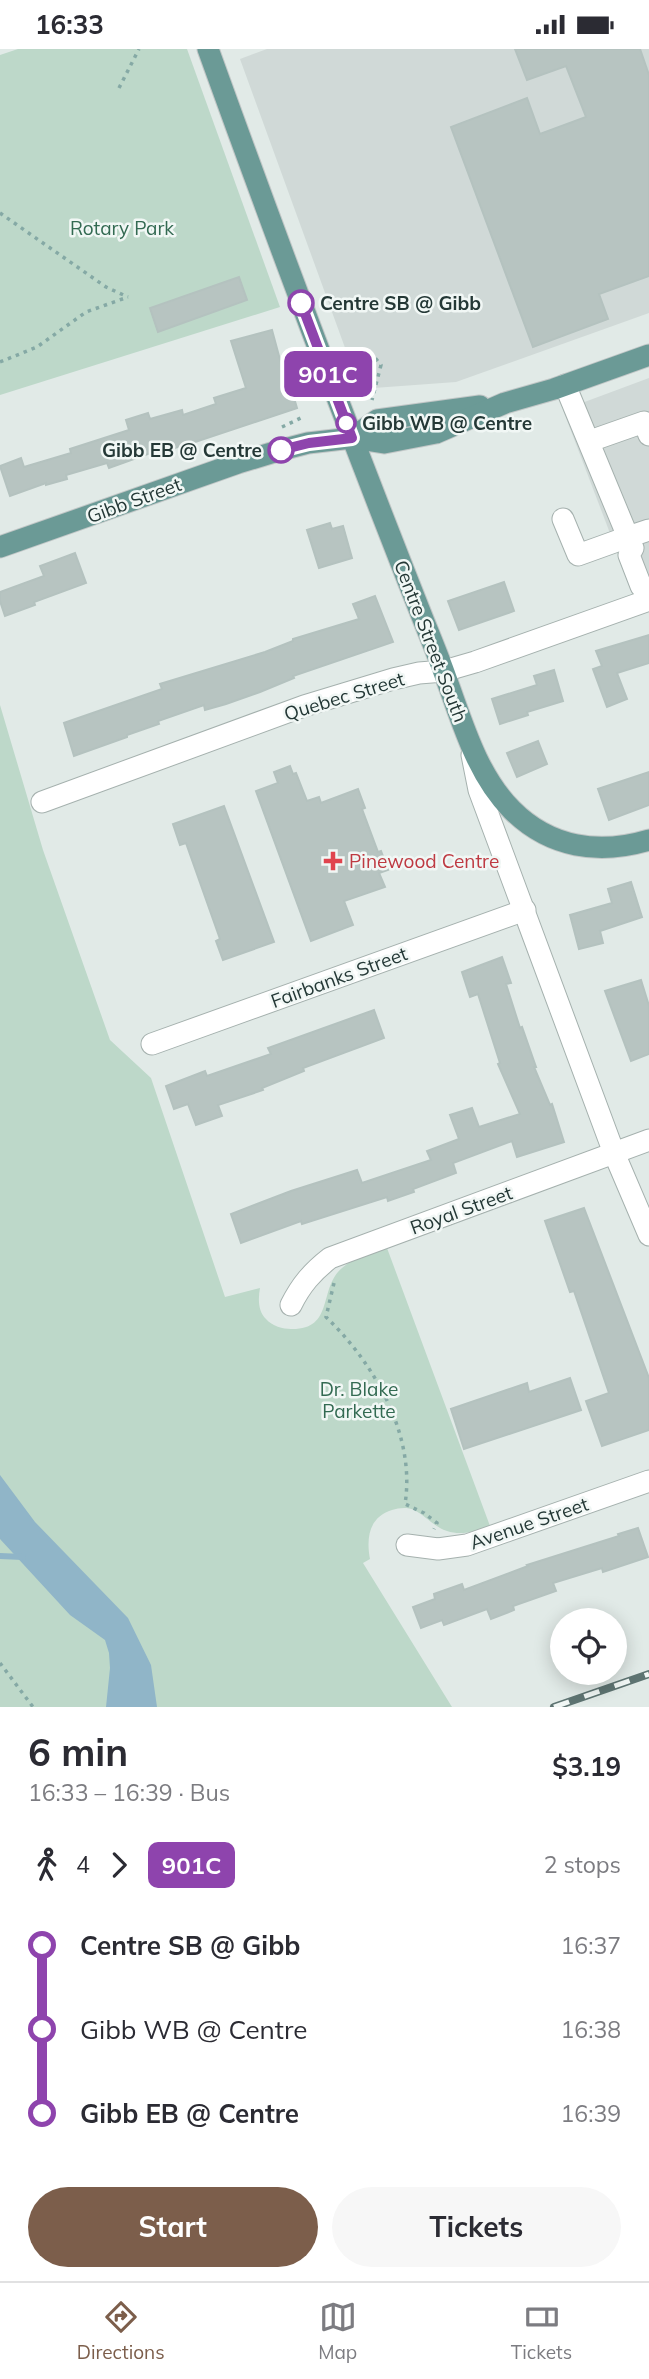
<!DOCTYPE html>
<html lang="en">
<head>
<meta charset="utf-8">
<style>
	:root { --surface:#fff; --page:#f7f7f7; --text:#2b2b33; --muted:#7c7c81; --line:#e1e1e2; --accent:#7c5e4b }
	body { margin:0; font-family:Mulish,sans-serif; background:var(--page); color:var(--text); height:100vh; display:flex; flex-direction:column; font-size:26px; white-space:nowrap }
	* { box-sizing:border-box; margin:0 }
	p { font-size:23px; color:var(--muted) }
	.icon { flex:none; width:38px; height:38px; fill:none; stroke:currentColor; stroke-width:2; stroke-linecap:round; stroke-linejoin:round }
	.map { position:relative; height:1658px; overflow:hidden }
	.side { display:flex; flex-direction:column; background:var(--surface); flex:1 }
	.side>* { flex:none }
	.badge { padding:0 14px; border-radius:10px; font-size:24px; line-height:46px }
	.buttons { position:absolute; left:550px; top:1559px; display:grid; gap:14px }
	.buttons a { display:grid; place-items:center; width:77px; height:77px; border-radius:50%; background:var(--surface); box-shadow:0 4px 18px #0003; font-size:35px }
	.map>.badge { position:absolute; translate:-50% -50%; box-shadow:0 0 0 4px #fff }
	.legs { display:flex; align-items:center; gap:10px; height:77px; padding:0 28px; font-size:23px }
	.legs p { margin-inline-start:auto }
	.overview { display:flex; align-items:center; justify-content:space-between; height:119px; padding:0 28px }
	h1 { font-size:38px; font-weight:700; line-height:52px }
	.action { display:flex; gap:14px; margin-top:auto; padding:14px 28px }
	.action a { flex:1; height:80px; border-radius:42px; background:var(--accent); color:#fff; font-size:28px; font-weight:700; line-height:80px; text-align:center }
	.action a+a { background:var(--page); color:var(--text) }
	ul { padding:0 28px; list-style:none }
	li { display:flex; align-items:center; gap:24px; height:84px; font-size:26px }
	li i { display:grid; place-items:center; width:10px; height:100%; margin:0 9px; background:currentColor }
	li i::after { content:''; width:18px; height:18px; margin:-9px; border:5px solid; border-radius:50%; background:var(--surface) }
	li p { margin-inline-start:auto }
	li:first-child i { background:linear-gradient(#0000 50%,currentColor 0) }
	li:last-child i { background:linear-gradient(currentColor 50%,#0000 0) }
	.status { display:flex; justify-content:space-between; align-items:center; height:49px; padding:0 35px; background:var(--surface); direction:ltr }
	.status svg { height:19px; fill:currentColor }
	.tabs { display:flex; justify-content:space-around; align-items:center; height:98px; border-top:2px solid var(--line); background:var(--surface); font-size:19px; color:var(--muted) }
	.tabs a { display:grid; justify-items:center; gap:4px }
	.tabs .selected { color:var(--accent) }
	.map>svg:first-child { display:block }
	.built { fill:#d0d9d7 }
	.green { fill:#bdd8c9 }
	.water { fill:#90b5c8 }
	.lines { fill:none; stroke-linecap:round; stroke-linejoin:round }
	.stream { stroke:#90b5c8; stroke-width:6 }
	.building { fill:#b7c4c1; stroke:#b4c2bf; stroke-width:2 }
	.minor-casing { stroke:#a5b1ae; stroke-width:23 }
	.major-casing { stroke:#c2c7c7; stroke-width:23 }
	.path { stroke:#85a9a5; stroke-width:3.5; stroke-dasharray:3.5 5; stroke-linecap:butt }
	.minor { stroke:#fff; stroke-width:21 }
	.major { stroke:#6b9a96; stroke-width:21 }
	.rail-casing { stroke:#5e7472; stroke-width:8 }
	.rail { stroke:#f1f7f5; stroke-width:5; stroke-dasharray:16; stroke-linecap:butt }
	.line-1-casing { stroke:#fff; stroke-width:16 }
	.line-1 { stroke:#8e44ad; stroke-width:10 }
	.stop-1-dot { fill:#fff; stroke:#8e44ad; stroke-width:3.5 }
	.health-dot { fill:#e0444e; stroke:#f1f7f5; stroke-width:2.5 }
	.labels { text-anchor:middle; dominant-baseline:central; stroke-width:5; stroke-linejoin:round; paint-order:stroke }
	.park-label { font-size:19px; fill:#336a52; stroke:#f1f7f5 }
	.stop-label { font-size:19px; font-weight:bold; fill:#243836; stroke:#f1f7f5; text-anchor:start }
	.street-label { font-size:19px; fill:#243836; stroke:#f1f7f5 }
	.health-label { font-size:19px; fill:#be3a42; stroke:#f1f7f5; text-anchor:start }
</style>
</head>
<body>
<div class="status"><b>16:33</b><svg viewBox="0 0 49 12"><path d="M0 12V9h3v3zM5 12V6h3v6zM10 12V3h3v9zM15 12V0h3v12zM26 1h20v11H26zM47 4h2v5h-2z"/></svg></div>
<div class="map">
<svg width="649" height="1658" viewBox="0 0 649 1658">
	<rect width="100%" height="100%" fill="#e1eae7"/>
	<!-- built -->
	<g class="built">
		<polygon points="267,0 649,0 649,264 456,333 360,340 240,10"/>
		<polygon points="649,329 649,528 629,534 563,361"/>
	</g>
	<!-- green -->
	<g class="green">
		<polygon points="18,0 187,0 280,258 0,346 0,6"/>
		<path d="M0,656L43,801L110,991L151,1029L225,1248L260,1239C258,1250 258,1262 266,1270C272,1277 283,1280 291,1280C335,1281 318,1239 342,1219C354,1208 372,1205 387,1199L490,1477C476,1482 462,1487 447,1482C434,1478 426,1467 414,1461C407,1458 399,1459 392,1461C369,1468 366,1489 370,1510L363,1514L452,1658H0Z"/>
	</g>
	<!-- water -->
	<polygon class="water" points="0,1426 35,1473 128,1569 151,1616 157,1658 106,1658 110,1619 109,1604 105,1591 70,1566 0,1490"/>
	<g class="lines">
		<!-- stream -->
		<polyline class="stream" points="0,1507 23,1508"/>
	</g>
	<!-- building -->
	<g class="building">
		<polygon points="515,0 640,0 649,26 649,227 599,245 608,270 533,298 451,78 527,49 540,85 586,68 566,17 527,31"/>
		<polygon points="239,228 247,251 158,283 150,259"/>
		<polygon points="272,281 286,333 289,332 297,359 192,394 171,400 170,397 109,419 107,414 66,426 67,430 46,436 46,434 10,447 0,417 21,409 24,418 71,404 70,400 129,381 126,371 148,364 150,370 182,361 183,366 216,355 214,349 246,339 231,292"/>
		<polygon points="330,474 332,480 343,477 352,509 319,519 307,481"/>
		<polygon points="75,504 86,534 34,553 35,556 5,567 0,552 0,543 44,527 40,517"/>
		<polygon points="504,533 514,562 459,581 448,552"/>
		<polygon points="375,547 393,593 293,627 294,629 260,643 226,655 205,661 204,656 158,672 159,675 127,686 127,688 74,707 64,674 162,640 160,635 265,603 293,592 293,590 359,570 353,555"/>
		<polygon points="649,586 649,614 617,624 627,650 607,658 593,620 602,617 596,602"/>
		<polygon points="554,621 563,652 527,663 528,666 500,675 492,650 537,636 534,627"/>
		<polygon points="538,692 547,715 517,728 507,704"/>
		<polygon points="290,717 293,725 296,724 307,752 319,748 321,754 358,740 365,759 362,760 378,803 381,802 388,821 379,824 385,838 344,852 353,876 311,892 256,742 278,734 274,723"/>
		<polygon points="649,723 649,756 609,771 598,740"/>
		<polygon points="224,757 274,893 223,911 216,892 220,890 186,794 180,796 173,775"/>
		<polygon points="631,833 642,868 600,882 603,894 579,900 570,866 612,854 608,840"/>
		<polygon points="502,908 511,934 506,935 520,979 522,978 536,1018 534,1018 550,1056 552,1055 564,1093 517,1108 512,1092 453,1114 456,1124 413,1140 414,1143 388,1152 387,1148 302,1175 301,1172 241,1194 231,1165 291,1142 357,1121 362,1134 431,1111 427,1102 459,1090 450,1066 472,1059 479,1078 520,1065 498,1015 500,1014 478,945 470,948 462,923"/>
		<polygon points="641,931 649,957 649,1005 631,1012 605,942"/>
		<polygon points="374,961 384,989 303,1019 304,1022 262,1039 263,1041 218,1056 222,1067 196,1076 188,1055 174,1060 166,1037 205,1022 207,1027 271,1005 268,999"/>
		<polygon points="584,1159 649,1329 649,1381 602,1397 586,1352 609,1344 574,1242 570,1243 545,1172"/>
		<polygon points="570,1329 581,1361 464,1400 451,1360 527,1334 529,1343"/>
		<polygon points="638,1479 648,1508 603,1523 602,1519 553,1534 556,1542 513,1557 514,1561 491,1570 487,1560 444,1576 442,1571 421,1579 413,1558 435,1550 434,1545 462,1535 464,1541 528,1517 527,1516 619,1487 618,1485"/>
	</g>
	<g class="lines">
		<!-- minor casing -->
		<g class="minor-casing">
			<g id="minor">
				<polyline points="590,392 644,373 649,386"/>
				<polyline points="563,470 578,506 628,488 565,336"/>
				<polyline points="649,481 628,488 633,499 629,506 641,537 649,539"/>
				<polyline points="472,706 479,741 614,1104 649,1186"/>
				<polyline points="42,753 304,657 393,630 419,624 444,622 475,613 649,551"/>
				<polyline points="152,995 525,861"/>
				<path d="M291,1256C301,1236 312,1223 330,1209L649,1091"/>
				<polyline points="407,1496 438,1500 467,1496 649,1432"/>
			</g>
		</g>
		<!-- major casing -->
		<g class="major-casing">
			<g id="major">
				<path d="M208,0C277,191 348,381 423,570C431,590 439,609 446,629C463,675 477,726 512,761C550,799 599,806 649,791"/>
				<polyline points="352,389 377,371 480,357"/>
				<polyline points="0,498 238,414 281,401 308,394 352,389 384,394 436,384 505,354 554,340 649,306"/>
			</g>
		</g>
		<!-- path -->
		<g class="path">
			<polyline points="119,39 139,0"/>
			<polyline points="0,164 106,238 128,248"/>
			<polyline points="370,303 381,316 372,351"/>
			<polyline points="0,313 37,298 86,263 128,248"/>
			<polyline points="282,378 305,367"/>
			<path d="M334,1234L326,1268C374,1314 416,1386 405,1455L424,1464L437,1474L434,1480"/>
			<polyline points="0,1614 33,1658"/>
		</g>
		<!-- minor -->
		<use href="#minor" class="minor"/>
		<!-- major -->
		<use href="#major" class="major"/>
		<!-- rail casing -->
		<g class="rail-casing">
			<polyline id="rail" points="554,1658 649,1625"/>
		</g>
		<!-- rail -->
		<use href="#rail" class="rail"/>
	</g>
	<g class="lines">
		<!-- line-1 casing -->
		<g class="line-1-casing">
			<polyline id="line-1" points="281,401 309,394 352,389 301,254"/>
		</g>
		<!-- line-1 -->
		<use href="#line-1" class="line-1"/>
	</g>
	<!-- markers -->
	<g class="stop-1-dot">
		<circle cx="301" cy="254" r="12"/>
		<circle cx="346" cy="374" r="9"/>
		<circle cx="281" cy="401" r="12"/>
	</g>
	<path class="health-dot" d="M329.5 801.5h7v7h7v7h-7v7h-7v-7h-7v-7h7z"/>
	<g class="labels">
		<!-- park labels -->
		<g class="park-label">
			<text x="122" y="179">Rotary Park</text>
			<text x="359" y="1340">Dr. Blake<tspan x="359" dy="22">Parkette</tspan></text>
		</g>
		<!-- stop labels -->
		<g class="stop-label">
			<text x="320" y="254">Centre SB @ Gibb</text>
			<text x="362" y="374">Gibb WB @ Centre</text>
			<text x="262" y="401" text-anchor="end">Gibb EB @ Centre</text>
		</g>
		<!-- street labels -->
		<g class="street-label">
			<text transform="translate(134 451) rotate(-20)">Gibb Street</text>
			<text transform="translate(431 592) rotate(69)">Centre Street South</text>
			<text transform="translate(344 647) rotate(-17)">Quebec Street</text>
			<text transform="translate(339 928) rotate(-20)">Fairbanks Street</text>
			<text transform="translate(461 1161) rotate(-20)">Royal Street</text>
			<text transform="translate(529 1474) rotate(-19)">Avenue Street</text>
		</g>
		<!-- health labels -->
		<g class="health-label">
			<text x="349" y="812">Pinewood Centre</text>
		</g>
	</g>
</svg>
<div class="buttons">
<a><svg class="icon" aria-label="locate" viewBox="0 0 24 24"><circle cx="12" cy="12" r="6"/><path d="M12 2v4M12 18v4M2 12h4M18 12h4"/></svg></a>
</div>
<b class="badge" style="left:328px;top:325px;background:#8e44ad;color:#fff">901C</b>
</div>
<section class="side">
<div class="overview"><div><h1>6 min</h1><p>16:33 – 16:39 · Bus</p></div><b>$3.19</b></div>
<div class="legs"><svg class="icon" aria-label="walk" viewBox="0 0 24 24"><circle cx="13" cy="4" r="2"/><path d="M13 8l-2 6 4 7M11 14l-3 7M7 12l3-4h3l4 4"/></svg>4<svg class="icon" aria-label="forward" viewBox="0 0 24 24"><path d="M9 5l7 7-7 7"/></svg><b class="badge" style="background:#8e44ad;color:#fff">901C</b><p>2 stops</p></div>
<ul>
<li><i style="color:#8e44ad"></i><b>Centre SB @ Gibb</b><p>16:37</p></li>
<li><i style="color:#8e44ad"></i><span>Gibb WB @ Centre</span><p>16:38</p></li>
<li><i style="color:#8e44ad"></i><b>Gibb EB @ Centre</b><p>16:39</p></li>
</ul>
<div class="action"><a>Start</a><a>Tickets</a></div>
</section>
<nav class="tabs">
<a class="selected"><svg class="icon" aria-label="directions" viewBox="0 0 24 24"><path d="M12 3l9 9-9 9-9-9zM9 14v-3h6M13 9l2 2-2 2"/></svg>Directions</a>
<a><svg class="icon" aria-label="map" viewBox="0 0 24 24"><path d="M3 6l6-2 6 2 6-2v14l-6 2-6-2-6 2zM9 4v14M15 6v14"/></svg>Map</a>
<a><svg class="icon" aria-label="tickets" viewBox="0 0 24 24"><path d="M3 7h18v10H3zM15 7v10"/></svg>Tickets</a>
</nav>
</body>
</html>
